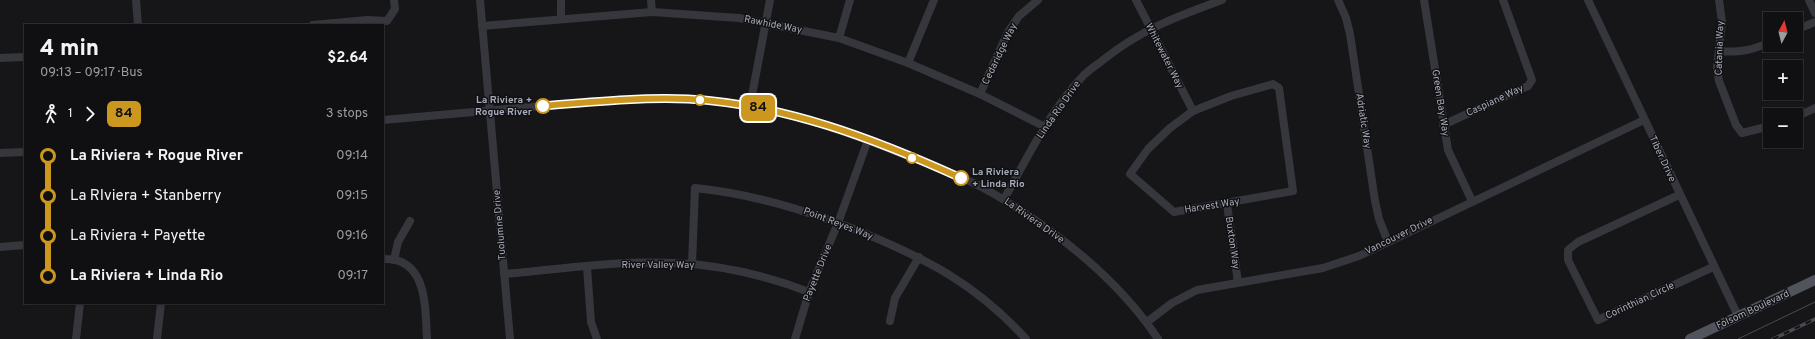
<!DOCTYPE html>
<html lang="en">
<head>
<meta charset="utf-8">
<style>
	:root { --surface:#101012; --page:#19191b; --text:#f1f3f6; --muted:#9c9d9f; --line:#303032 }
	body { margin:0; font-family:Overpass,sans-serif; background:var(--page); color:var(--text); height:100vh; display:flex; flex-direction:column; font-size:15px; white-space:nowrap }
	* { box-sizing:border-box; margin:0 }
	p { font-size:13px; color:var(--muted) }
	.icon { flex:none; width:22px; height:22px; fill:none; stroke:currentColor; stroke-width:2; stroke-linecap:round; stroke-linejoin:round }
	.map { position:relative; flex:1; overflow:hidden }
	.sheet { position:absolute; left:24px; top:24px; width:360px; height:280px; display:flex; flex-direction:column; background:var(--surface); border-radius:0px; box-shadow:0 1px 3px #0004,0 0 0 1px var(--line) }
	.sheet>* { flex:none }
	.badge { padding:0 8px; border-radius:6px; font-size:14px; line-height:26px }
	.needle { width:26px; rotate:7deg }
	.tools { position:absolute; left:1763px; top:12px; display:grid; gap:8px }
	.tools a { display:grid; place-items:center; width:40px; height:40px; border-radius:0px; background:var(--surface); box-shadow:0 1px 3px #0004,0 0 0 1px var(--line); font-size:20px }
	.map>.badge { position:absolute; translate:-50% -50%; box-shadow:0 0 0 2px #fff }
	.legs { display:flex; align-items:center; gap:6px; height:44px; padding:0 16px; font-size:13px }
	.legs p { margin-inline-start:auto }
	.summary { display:flex; align-items:center; justify-content:space-between; height:68px; padding:0 16px }
	h1 { font-size:22px; font-weight:800; line-height:30px }
	ul { padding:0 16px; list-style:none }
	li { display:flex; align-items:center; gap:14px; height:40px; font-size:15px }
	li i { display:grid; place-items:center; width:6px; height:100%; margin:0 5px; background:currentColor }
	li i::after { content:''; width:10px; height:10px; margin:-5px; border:3px solid; border-radius:50%; background:var(--surface) }
	li p { margin-inline-start:auto }
	li:first-child i { background:linear-gradient(#0000 50%,currentColor 0) }
	li:last-child i { background:linear-gradient(currentColor 50%,#0000 0) }
	.map>svg:first-child { display:block }
	.lines { fill:none; stroke-linecap:round; stroke-linejoin:round }
	.minor { stroke:#36373d; stroke-width:8 }
	.major { stroke:#52545d; stroke-width:10 }
	.tram { stroke:#494b53; stroke-width:1 }
	.rail-casing { stroke:#494b53; stroke-width:3.5 }
	.rail { stroke:#111113; stroke-width:2; stroke-dasharray:6; stroke-linecap:butt }
	.line-1-casing { stroke:#fff; stroke-width:9 }
	.line-1 { stroke:#cb971e; stroke-width:6 }
	.stop-1-dot { fill:#fff; stroke:#cb971e; stroke-width:2 }
	.labels { text-anchor:middle; dominant-baseline:central; stroke-width:3; stroke-linejoin:round; paint-order:stroke }
	.street-label { font-size:10px; fill:#a7abb9; stroke:#111113 }
	.stop-label { font-size:10px; font-weight:bold; fill:#a7abb9; stroke:#111113; text-anchor:end }
</style>
</head>
<body>
<div class="map">
<svg width="1815" height="339" viewBox="0 0 1815 339">
	<rect width="100%" height="100%" fill="#161618"/>
	<g class="lines">
		<!-- minor -->
		<g class="minor">
			<polyline points="136,0 138,25"/>
			<polyline points="480,0 510,339"/>
			<polyline points="651,0 652,12"/>
			<polyline points="1136,0 1193,111"/>
			<polyline points="1338,0 1346,18 1350,34 1375,201 1379,219 1388,242"/>
			<polyline points="1424,0 1448,150 1472,201"/>
			<polyline points="1588,0 1738,316"/>
			<polyline points="1719,0 1722,22 1717,68 1719,81 1736,125 1742,133 1770,126"/>
			<polyline points="1809,0 1815,13"/>
			<polyline points="561,19 561,0"/>
			<polyline points="313,25 367,20 387,21 395,9 394,0"/>
			<polyline points="482,26 652,12 739,18 839,38 908,63 980,94 1045,127"/>
			<polyline points="1796,30 1815,22"/>
			<polyline points="839,38 850,0"/>
			<path d="M1720,51C1739,53 1753,50 1770,42"/>
			<polyline points="0,58 25,57"/>
			<polyline points="908,63 934,0"/>
			<polygon points="1273,84 1279,88 1293,191 1174,212 1130,174 1148,149 1170,128 1193,111 1231,96"/>
			<polyline points="980,94 1008,32 1019,16 1038,0"/>
			<polyline points="750,106 770,0"/>
			<polyline points="1796,117 1815,108"/>
			<path d="M383,120C440,115 496,110 553,105C599,102 644,97 689,99C761,103 829,124 895,151C932,165 971,179 1004,200C1063,236 1120,282 1158,339"/>
			<polyline points="1443,125 1528,86 1532,80 1503,0"/>
			<polyline points="0,153 25,152"/>
			<polyline points="1679,195 1578,242 1568,250 1568,260 1598,320 1713,267"/>
			<path d="M1004,199C1028,157 1050,110 1084,75C1090,69 1097,65 1103,60C1140,30 1178,16 1222,0"/>
			<polyline points="1227,204 1238,282"/>
			<polyline points="0,247 25,245"/>
			<path d="M383,259C428,257 425,308 427,339"/>
			<polyline points="394,260 398,242 410,221"/>
			<path d="M692,264L695,188C753,194 805,210 859,231C927,259 976,284 1026,339"/>
			<polyline points="587,267 591,322 597,339"/>
			<path d="M504,274C560,269 619,260 675,263C721,265 765,275 809,292"/>
			<polyline points="890,321 895,298 919,257"/>
			<polyline points="1147,322 1172,303 1197,290 1323,268 1359,256 1644,120"/>
			<polyline points="76,339 80,303"/>
			<polyline points="157,339 161,303"/>
			<polyline points="795,339 809,292 838,223 868,140"/>
		</g>
		<!-- major -->
		<polyline class="major" points="1690,339 1815,280"/>
		<!-- tram -->
		<polyline class="tram" points="1738,339 1815,302"/>
		<!-- rail casing -->
		<g class="rail-casing">
			<polyline id="rail" points="1773,339 1815,319"/>
		</g>
		<!-- rail -->
		<use href="#rail" class="rail"/>
	</g>
	<g class="lines">
		<!-- line-1 casing -->
		<g class="line-1-casing">
			<path id="line-1" d="M543,106C592,102 640,97 688,99C784,104 875,139 961,178"/>
		</g>
		<!-- line-1 -->
		<use href="#line-1" class="line-1"/>
	</g>
	<!-- markers -->
	<g class="stop-1-dot">
		<circle cx="700" cy="100" r="5"/>
		<circle cx="543" cy="106" r="7"/>
		<circle cx="912" cy="158" r="5"/>
		<circle cx="961" cy="178" r="7"/>
	</g>
	<g class="labels">
		<!-- street labels -->
		<g class="street-label">
			<text transform="translate(773 25) rotate(11)">Rawhide Way</text>
			<text transform="translate(1720 48) rotate(-88)">Catania Way</text>
			<text transform="translate(1000 54) rotate(-64)">Cedaridge Way</text>
			<text transform="translate(1164 56) rotate(63)">Whitewater Way</text>
			<text transform="translate(1495 101) rotate(-25)">Caspiane Way</text>
			<text transform="translate(1440 103) rotate(81)">Green Bay Way</text>
			<text transform="translate(1059 110) rotate(-55)">Linda Rio Drive</text>
			<text transform="translate(1363 121) rotate(81)">Adriatic Way</text>
			<text transform="translate(1662 159) rotate(65)">Tiber Drive</text>
			<text transform="translate(1212 206) rotate(-9)">Harvest Way</text>
			<text transform="translate(1034 221) rotate(35)">La Riviera Drive</text>
			<text transform="translate(838 224) rotate(21)">Point Reyes Way</text>
			<text transform="translate(500 225) rotate(-95)">Tuolumne Drive</text>
			<text transform="translate(1399 236) rotate(-26)">Vancouver Drive</text>
			<text transform="translate(1232 243) rotate(82)">Buxton Way</text>
			<text x="658" y="265">River Valley Way</text>
			<text transform="translate(818 273) rotate(-68)">Payette Drive</text>
			<text transform="translate(1640 301) rotate(-25)">Corinthian Circle</text>
			<text transform="translate(1753 310) rotate(-25)">Folsom Boulevard</text>
		</g>
		<!-- stop labels -->
		<g class="stop-label">
			<text x="532" y="100">La Riviera +<tspan x="532" dy="12">Rogue River</tspan></text>
			<text x="972" y="172" text-anchor="start">La Riviera<tspan x="972" dy="12">+ Linda Rio</tspan></text>
		</g>
	</g>
</svg>
<div class="tools">
<a><svg class="needle" viewBox="-14 -14 28 28"><path d="M0-13l5 13h-10z" fill="#e53935"/><path d="M0 13l5-13h-10z" fill="#9c9d9f"/></svg></a>
<a>+</a>
<a>−</a>
</div>
<b class="badge" style="left:758px;top:108px;background:#cb971e;color:#111">84</b>
<section class="sheet">
<div class="summary"><div><h1>4 min</h1><p>09:13 – 09:17 · Bus</p></div><b>$2.64</b></div>
<div class="legs"><svg class="icon" aria-label="walk" viewBox="0 0 24 24"><circle cx="13" cy="4" r="2"/><path d="M13 8l-2 6 4 7M11 14l-3 7M7 12l3-4h3l4 4"/></svg>1<svg class="icon" aria-label="forward" viewBox="0 0 24 24"><path d="M9 5l7 7-7 7"/></svg><b class="badge" style="background:#cb971e;color:#111">84</b><p>3 stops</p></div>
<ul>
<li><i style="color:#cb971e"></i><b>La Riviera + Rogue River</b><p>09:14</p></li>
<li><i style="color:#cb971e"></i><span>La RIviera + Stanberry</span><p>09:15</p></li>
<li><i style="color:#cb971e"></i><span>La Riviera + Payette</span><p>09:16</p></li>
<li><i style="color:#cb971e"></i><b>La Riviera + Linda Rio</b><p>09:17</p></li>
</ul>
</section>
</div>
</body>
</html>
